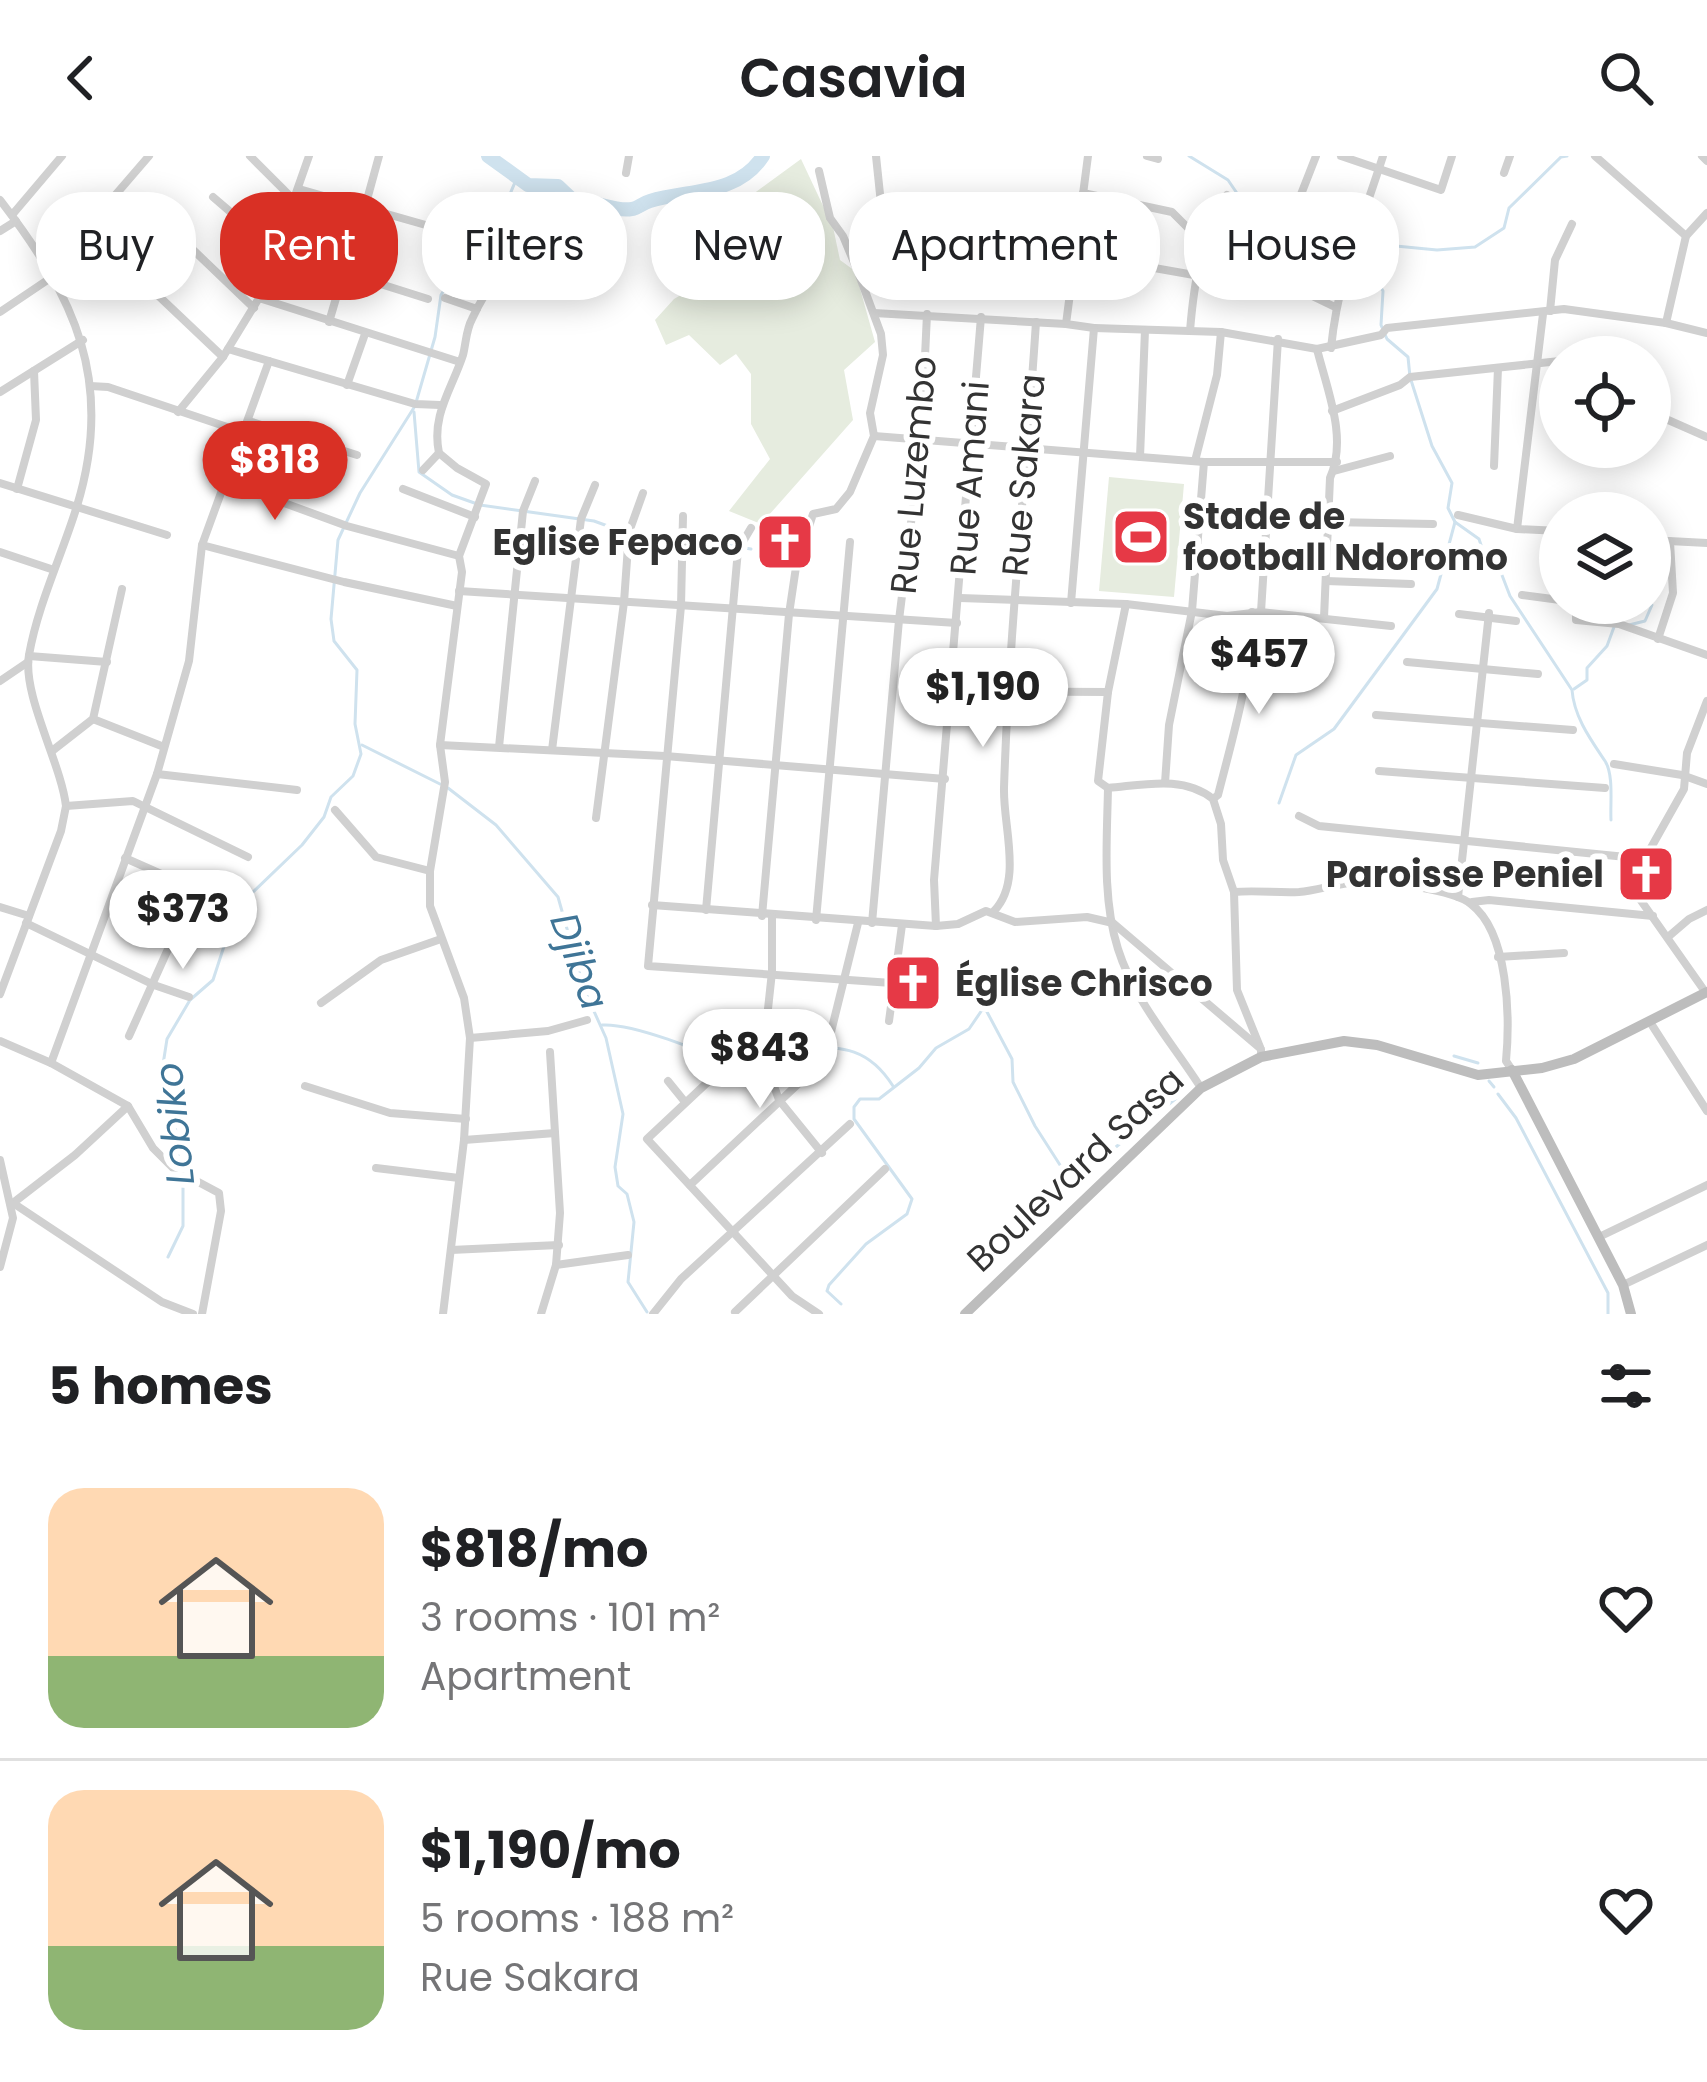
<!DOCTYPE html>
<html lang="en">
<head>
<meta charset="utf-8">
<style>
	body { margin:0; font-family:Poppins,sans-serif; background:#f2f2f2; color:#202124; height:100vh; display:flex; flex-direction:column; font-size:45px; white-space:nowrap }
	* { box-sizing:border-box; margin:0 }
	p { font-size:39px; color:#757577 }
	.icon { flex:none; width:66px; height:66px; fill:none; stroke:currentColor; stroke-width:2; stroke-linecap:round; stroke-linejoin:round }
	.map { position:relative; height:1158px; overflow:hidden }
	.details { display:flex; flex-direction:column; background:#fff; flex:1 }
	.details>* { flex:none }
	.banner { position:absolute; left:36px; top:36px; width:1635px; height:108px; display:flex; gap:24px }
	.controls { position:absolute; left:1539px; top:180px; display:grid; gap:24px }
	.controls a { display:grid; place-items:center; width:132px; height:132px; border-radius:50%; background:#fff; box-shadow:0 6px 30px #0003; font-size:60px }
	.price { position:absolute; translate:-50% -102px; padding:0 27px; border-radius:42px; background:#fff; color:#222; font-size:39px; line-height:78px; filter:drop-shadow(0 3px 6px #0008) }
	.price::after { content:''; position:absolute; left:50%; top:72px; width:36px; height:27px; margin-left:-18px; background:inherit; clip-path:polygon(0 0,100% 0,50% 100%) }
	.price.active { background:#d93025; color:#fff }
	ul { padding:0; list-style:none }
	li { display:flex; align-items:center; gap:36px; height:300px; padding:0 48px }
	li+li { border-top:3px solid #e0e0e0 }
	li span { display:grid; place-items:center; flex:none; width:336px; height:240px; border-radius:36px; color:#555 }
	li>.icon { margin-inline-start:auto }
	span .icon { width:144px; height:144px; fill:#fffc; stroke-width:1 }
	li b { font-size:51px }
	h2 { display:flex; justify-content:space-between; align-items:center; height:144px; padding:0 48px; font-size:51px }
	.pill { padding:0 42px; border-radius:48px; background:#fff; box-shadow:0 6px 30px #0003; font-size:42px; line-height:108px }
	.pill.active { background:#d93025; color:#fff }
	header { display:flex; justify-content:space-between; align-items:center; height:156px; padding:0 48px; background:#fff; font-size:54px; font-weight:600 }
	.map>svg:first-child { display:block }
</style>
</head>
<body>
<header><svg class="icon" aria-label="back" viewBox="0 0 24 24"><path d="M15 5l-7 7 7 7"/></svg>Casavia<svg class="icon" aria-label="search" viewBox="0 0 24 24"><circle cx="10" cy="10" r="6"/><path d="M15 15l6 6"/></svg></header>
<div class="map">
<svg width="1707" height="1158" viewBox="0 0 1707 1158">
	<rect width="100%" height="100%" fill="#fff"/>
	<g fill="#e6ecdf">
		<path d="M 801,3 L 833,71 L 840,104 L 855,115 L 875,186 L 844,214 L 853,264 L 761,368 L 729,355 L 770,303 L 751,268 L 751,218 L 736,198 L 720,209 L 689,179 L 666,189 L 655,164 L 674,143 L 778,82 L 749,41 Z"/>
		<path d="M 1109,321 L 1184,328 L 1174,441 L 1099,435 Z"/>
	</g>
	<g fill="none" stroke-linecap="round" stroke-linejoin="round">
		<g stroke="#cfe2ee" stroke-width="3">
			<path d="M 1189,0 L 1228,24 L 1247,52 L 1350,83"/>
			<path d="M 1362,87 L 1361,99 L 1383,135 L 1381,169 L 1387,183 L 1408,201 L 1410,221 L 1432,290 L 1452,327 L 1448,352 L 1455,366 L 1479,383 L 1487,407 L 1500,414 L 1510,440 L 1572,534 C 1574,561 1591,584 1605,605 C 1614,619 1610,648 1611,664"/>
			<path d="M 1365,87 L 1437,94 L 1475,91 L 1504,72 L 1509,52 L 1561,1 L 1567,0"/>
			<path d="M 414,256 L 419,316 L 452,339 L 480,349 L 594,365 L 624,376"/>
			<path d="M 634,377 L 678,382"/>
			<path d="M 687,383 L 751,393"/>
			<path d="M 1629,469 L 1645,465 L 1652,449"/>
			<path d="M 1574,533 L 1587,524 L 1587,512 L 1607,490 L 1614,471"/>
			<path d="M 362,589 L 440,628"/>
			<path d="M 448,632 L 496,669 L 558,741 L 584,833 L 606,882 L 623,958 L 615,1011 L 618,1030 L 627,1038 L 634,1066 L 628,1126 L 647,1156"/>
			<path d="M 1279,647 L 1296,599 L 1334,573 L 1437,433 L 1455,366"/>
			<path d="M 602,869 C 632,867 704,895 731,910 L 749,889 L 759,888"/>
			<path d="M 769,888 C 819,897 859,876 893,930"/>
			<path d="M 1454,900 L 1478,907"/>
			<path d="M 1489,925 L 1494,931"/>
			<path d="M 1498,938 L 1516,962 L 1608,1137 L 1608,1158"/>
			<path d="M 168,1101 L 183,1070 L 183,1014 L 178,1004 L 178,984 L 162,915 L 167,883 L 190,844 L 213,824 L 227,781 L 243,759 L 251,738 L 302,689 L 324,661 L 331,641 L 353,620 L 361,598 L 355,568 L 357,514 L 334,485 L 331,463 L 338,384 L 360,337 L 415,250 L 435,181 L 441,139 L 465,100 L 485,97 C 498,75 505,47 517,22"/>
			<path d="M 841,1148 L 827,1135 L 829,1129 L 866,1088 L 907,1058 L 912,1043 L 854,963 L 854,951 L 860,943 L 879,943 L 919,912 L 936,892 L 969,873 L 982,854 L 986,854 L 1012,903 L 1013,926 L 1035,970 L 1060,1009 L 1080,1020 L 1179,940"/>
		</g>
		<path stroke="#cfe2ee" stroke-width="14" d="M 488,0 L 528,29 L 558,30 L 575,46 C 594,43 613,56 632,53 C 638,52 643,47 650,45 C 689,33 737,40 763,0"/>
		<g stroke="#d0d0d0" stroke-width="8">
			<path d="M 250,0 L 292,42"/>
			<path d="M 1147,0 L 1158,3"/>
			<path d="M 1341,0 L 1441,34 L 1452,0"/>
			<path d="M 1595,0 L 1686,80"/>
			<path d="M 1702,0 L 1707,5"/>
			<path d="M 626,17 L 629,0"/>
			<path d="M 1504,17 L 1510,0"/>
			<path d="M 299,33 L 482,85"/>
			<path d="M 1083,37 L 1172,56 L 1203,87 L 1335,151"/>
			<path d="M 213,41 L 276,95 L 428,143"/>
			<path d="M 0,44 C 75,141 115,226 77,350 C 62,399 38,448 29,499 C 22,539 61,607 66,650 L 61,675 L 0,838"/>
			<path d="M 1298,46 L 1316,0"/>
			<path d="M 365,51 L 379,0"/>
			<path d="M 12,59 L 62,0"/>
			<path d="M 88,73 L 223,201"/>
			<path d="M 0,75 L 16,65"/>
			<path d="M 188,89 L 254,152"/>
			<path d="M 1075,98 L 1194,119"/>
			<path d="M 49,116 L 149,0"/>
			<path d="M 858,116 L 888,114 L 876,0"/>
			<path d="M 259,142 L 460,206"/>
			<path d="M 445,142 L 477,153"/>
			<path d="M 1550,155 L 1555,104 L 1572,68"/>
			<path d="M 0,156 L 52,121"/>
			<path d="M 874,157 L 1066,168"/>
			<path d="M 329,166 L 344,115"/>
			<path d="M 1666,167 L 1686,80 L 1707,57"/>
			<path d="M 1094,172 L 1221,176 L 1317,193 L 1381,179 L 1387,172 L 1564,153 L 1666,167 L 1707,177"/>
			<path d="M 1190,175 C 1194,125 1201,83 1227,39"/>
			<path d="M 1331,192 C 1338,121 1362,66 1383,0"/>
			<path d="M 228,193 L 415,248 L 440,249"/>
			<path d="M 1317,193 C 1327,234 1348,282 1330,322 L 1324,462"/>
			<path d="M 347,229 L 365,178"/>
			<path d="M 90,230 L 108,231 L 245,277"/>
			<path d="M 0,236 L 83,184"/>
			<path d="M 1332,255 L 1400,229 L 1410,221 L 1560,205"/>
			<path d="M 178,256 L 223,201 L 259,142 L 309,0"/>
			<path d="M 1650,256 L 1707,281"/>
			<path d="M 249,265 L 357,299"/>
			<path d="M 874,280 L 1204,306 L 1337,306"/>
			<path d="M 1140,301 L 1145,174"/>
			<path d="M 1195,305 L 1217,219 L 1221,176"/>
			<path d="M 1494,310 L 1498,212"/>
			<path d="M 423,314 L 439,297"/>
			<path d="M 1334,315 L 1390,300"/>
			<path d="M 227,326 L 347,370 L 459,400"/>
			<path d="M 0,327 L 167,379"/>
			<path d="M 17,333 L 36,264 L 34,215"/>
			<path d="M 403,333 L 475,361"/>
			<path d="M 1458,359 L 1517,373 L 1560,375"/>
			<path d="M 683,360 L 681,450 L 648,810 L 892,827"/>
			<path d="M 1330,366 L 1433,368"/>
			<path d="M 1517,373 L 1543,158"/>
			<path d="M 1650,384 L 1707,387"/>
			<path d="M 202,389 L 344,426 L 457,450"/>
			<path d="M 0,396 L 54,414"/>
			<path d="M 1326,425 L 1411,428"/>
			<path d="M 459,435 L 957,467"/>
			<path d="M 1522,439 L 1560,444"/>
			<path d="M 960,442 L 1126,448 L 1227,460 L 1261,456 L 1391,470"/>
			<path d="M 1071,447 L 1094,172 L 1066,168 L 1088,0"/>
			<path d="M 1576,447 L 1576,464 L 1619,468 L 1707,499"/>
			<path d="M 1126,448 L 1108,536 L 1098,625 L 1108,632 C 1107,684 1102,743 1118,793 C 1134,844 1173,888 1201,932"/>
			<path d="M 1261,456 L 1278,183"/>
			<path d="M 1459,458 L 1516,465"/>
			<path d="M 1658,483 L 1673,437 L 1670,386"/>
			<path d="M 29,500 L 107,506"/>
			<path d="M 1407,506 L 1538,518"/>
			<path d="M 0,525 L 28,506"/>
			<path d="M 952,535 L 1108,536"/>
			<path d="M 1376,559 L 1573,574"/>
			<path d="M 93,563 L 164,591"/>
			<path d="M 440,589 L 665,600 L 945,623"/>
			<path d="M 499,591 L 523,355 L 535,325"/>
			<path d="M 552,594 L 581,363 L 595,329"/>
			<path d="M 52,595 L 93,563 L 122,433"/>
			<path d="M 1614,608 L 1682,619 L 1707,628"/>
			<path d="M 1379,615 L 1605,632"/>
			<path d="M 157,618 L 297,634"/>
			<path d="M 1165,627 L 1169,569 L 1192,455 L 1204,306"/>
			<path d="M 1108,632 C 1144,629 1183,619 1213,643 L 1221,668 L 1223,704 L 1234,736 L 1237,834 L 1260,891"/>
			<path d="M 1213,643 L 1218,639 C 1233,580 1252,518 1252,456"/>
			<path d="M 66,650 L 133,645 L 248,701"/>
			<path d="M 335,654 L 376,701 L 430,715"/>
			<path d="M 1299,660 L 1319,670 L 1646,703"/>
			<path d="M 596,662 L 624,446 L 629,376 L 643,337"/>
			<path d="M 125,702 L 195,733 L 129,880"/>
			<path d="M 1234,736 C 1256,734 1277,737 1299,736 C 1320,734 1341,726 1363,726 C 1388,726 1452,733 1471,748 C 1509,777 1510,862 1506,905 L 1512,914"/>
			<path d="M 1458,741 L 1489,457"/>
			<path d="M 1472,746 L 1489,744 L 1653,760"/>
			<path d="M 652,749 L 936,770 L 958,768 L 986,755 L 1015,766 L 1087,761 L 1113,767 L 1261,893 L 1261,901"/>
			<path d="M 0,751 L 29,760"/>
			<path d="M 706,754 L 738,394 L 751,372"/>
			<path d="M 994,755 C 1023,725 1003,671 1004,632 C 1009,476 1026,321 1036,166"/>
			<path d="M 762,760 L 789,458 L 796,411 L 813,358 L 836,353 L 850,336 L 874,280 L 870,257 L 883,199 L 881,178 L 858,116 L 843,80 L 830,62 L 819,15"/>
			<path d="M 772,761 L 772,816 L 763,899 L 779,944 L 822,997"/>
			<path d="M 816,764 L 850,386"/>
			<path d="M 26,767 L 154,829 L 189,841"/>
			<path d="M 872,767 L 899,464 L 921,286 L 927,158"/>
			<path d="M 936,770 L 934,724 L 981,161"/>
			<path d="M 1668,781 L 1689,763 L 1707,754"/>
			<path d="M 1498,801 L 1564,797"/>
			<path d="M 1706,837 L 1630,729 L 1684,633 L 1687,597 L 1707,545"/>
			<path d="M 321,847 L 381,804 L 441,783"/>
			<path d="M 889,865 L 902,769"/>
			<path d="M 1650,866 L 1707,955"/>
			<path d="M 470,882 L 548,875 L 587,864"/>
			<path d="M 829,884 L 858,767"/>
			<path d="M 0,885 L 51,907 L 128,950 L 153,992 L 174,1013 L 219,1037 L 221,1055 L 202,1158"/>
			<path d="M 51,907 L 157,618 L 189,505 L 202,389 L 269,205"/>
			<path d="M 711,923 L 647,983 L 792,1140 L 819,1158"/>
			<path d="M 668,925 L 685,946"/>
			<path d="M 305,930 L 390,957 L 466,963"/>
			<path d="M 128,950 L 75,999 L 13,1047 L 162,1146 L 193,1158"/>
			<path d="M 464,984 L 555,977"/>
			<path d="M 0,1004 L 13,1062 L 0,1111"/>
			<path d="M 376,1012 L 459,1022"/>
			<path d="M 690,1029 L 828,900"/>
			<path d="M 1599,1081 L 1707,1029"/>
			<path d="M 451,1094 L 559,1089"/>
			<path d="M 556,1109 L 628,1099"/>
			<path d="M 1623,1129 L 1707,1089"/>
			<path d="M 735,1156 L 885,1013"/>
			<path d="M 443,1158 L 464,984 L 470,882 L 464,842 L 430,750 L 430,715 L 445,626 L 440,589 L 462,416 L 459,400 L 486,328 L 457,312 L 439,297 C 431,259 452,233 463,199 C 466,187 466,174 472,163 C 487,130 512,98 541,76"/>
			<path d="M 541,1158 L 556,1109 L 560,1057 L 550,896"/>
			<path d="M 653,1158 L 681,1123 L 850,968"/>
		</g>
		<g stroke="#bdbdbd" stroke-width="10">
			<path d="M 1512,914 L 1623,1129 L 1631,1158"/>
			<path d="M 965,1158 L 1201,932 L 1261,901 L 1344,885 L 1377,889 L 1478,919 L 1542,912 L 1574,903 L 1707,836"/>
		</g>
	</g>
	<defs>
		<symbol id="stadium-square" viewBox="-11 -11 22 22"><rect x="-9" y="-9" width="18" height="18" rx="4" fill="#e63946" stroke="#fff"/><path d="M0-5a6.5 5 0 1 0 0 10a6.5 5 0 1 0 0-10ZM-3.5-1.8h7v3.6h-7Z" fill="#fff"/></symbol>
		<symbol id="church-square" viewBox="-11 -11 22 22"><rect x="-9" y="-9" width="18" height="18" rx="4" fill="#e63946" stroke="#fff"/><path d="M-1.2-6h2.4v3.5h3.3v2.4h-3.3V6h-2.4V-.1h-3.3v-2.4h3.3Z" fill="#fff"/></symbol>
	</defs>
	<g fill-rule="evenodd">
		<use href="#stadium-square" x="1108" y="348" width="66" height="66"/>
		<use href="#church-square" x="752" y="353" width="66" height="66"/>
		<use href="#church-square" x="1613" y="685" width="66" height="66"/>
		<use href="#church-square" x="880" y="794" width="66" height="66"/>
	</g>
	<g text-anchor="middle" stroke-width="12" stroke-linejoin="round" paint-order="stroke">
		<g font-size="36" fill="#333" stroke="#fff">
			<text transform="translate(913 319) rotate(-85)" y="13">Rue Luzembo</text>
			<text transform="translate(1023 319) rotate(-85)" y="13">Rue Sakara</text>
			<text transform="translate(969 322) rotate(-86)" y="13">Rue Amani</text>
			<text transform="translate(1075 1013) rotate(-43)" y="13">Boulevard Sasa</text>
		</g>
		<g font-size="36" font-weight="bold" fill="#333" stroke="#fff" text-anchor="start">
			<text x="1183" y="373">Stade de<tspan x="1183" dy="41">football Ndoromo</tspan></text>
			<text x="743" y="399" text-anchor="end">Eglise Fepaco</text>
			<text x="1604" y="731" text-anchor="end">Paroisse Peniel</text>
			<text x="955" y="840">Église Chrisco</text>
		</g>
		<g font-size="39" font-style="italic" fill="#3f7597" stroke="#fff">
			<text transform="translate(580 805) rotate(70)" y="14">Djiba</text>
			<text transform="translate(174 968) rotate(-96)" y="14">Lobiko</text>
		</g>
	</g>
</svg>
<div class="controls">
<a><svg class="icon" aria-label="locate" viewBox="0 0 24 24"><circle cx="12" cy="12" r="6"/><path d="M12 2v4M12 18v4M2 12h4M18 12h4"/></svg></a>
<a><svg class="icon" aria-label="layers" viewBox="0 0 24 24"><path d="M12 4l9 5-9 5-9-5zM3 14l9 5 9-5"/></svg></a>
</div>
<b class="price active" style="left:275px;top:367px">$818</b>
<b class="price" style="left:1259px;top:561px">$457</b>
<b class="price" style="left:983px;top:594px">$1,190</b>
<b class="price" style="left:183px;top:816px">$373</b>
<b class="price" style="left:760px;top:955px">$843</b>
<div class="banner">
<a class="pill">Buy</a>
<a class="pill active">Rent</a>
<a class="pill">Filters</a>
<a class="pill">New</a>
<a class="pill">Apartment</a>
<a class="pill">House</a>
</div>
</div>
<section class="details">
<h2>5 homes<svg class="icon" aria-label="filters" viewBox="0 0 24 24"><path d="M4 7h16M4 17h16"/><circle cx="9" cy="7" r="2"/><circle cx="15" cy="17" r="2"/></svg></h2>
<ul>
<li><span style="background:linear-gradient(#ffd9b3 70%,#8fb573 0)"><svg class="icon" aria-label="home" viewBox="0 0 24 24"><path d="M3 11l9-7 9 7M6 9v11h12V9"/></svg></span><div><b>$818/mo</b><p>3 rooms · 101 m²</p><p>Apartment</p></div><svg class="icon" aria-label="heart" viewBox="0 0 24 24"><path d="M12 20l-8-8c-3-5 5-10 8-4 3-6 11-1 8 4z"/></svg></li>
<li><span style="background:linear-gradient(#ffd9b3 65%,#8fb573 0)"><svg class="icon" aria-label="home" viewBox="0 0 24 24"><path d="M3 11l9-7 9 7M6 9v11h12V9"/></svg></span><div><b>$1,190/mo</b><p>5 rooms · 188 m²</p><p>Rue Sakara</p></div><svg class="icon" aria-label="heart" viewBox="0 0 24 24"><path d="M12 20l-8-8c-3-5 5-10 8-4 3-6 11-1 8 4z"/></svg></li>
</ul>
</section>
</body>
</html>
